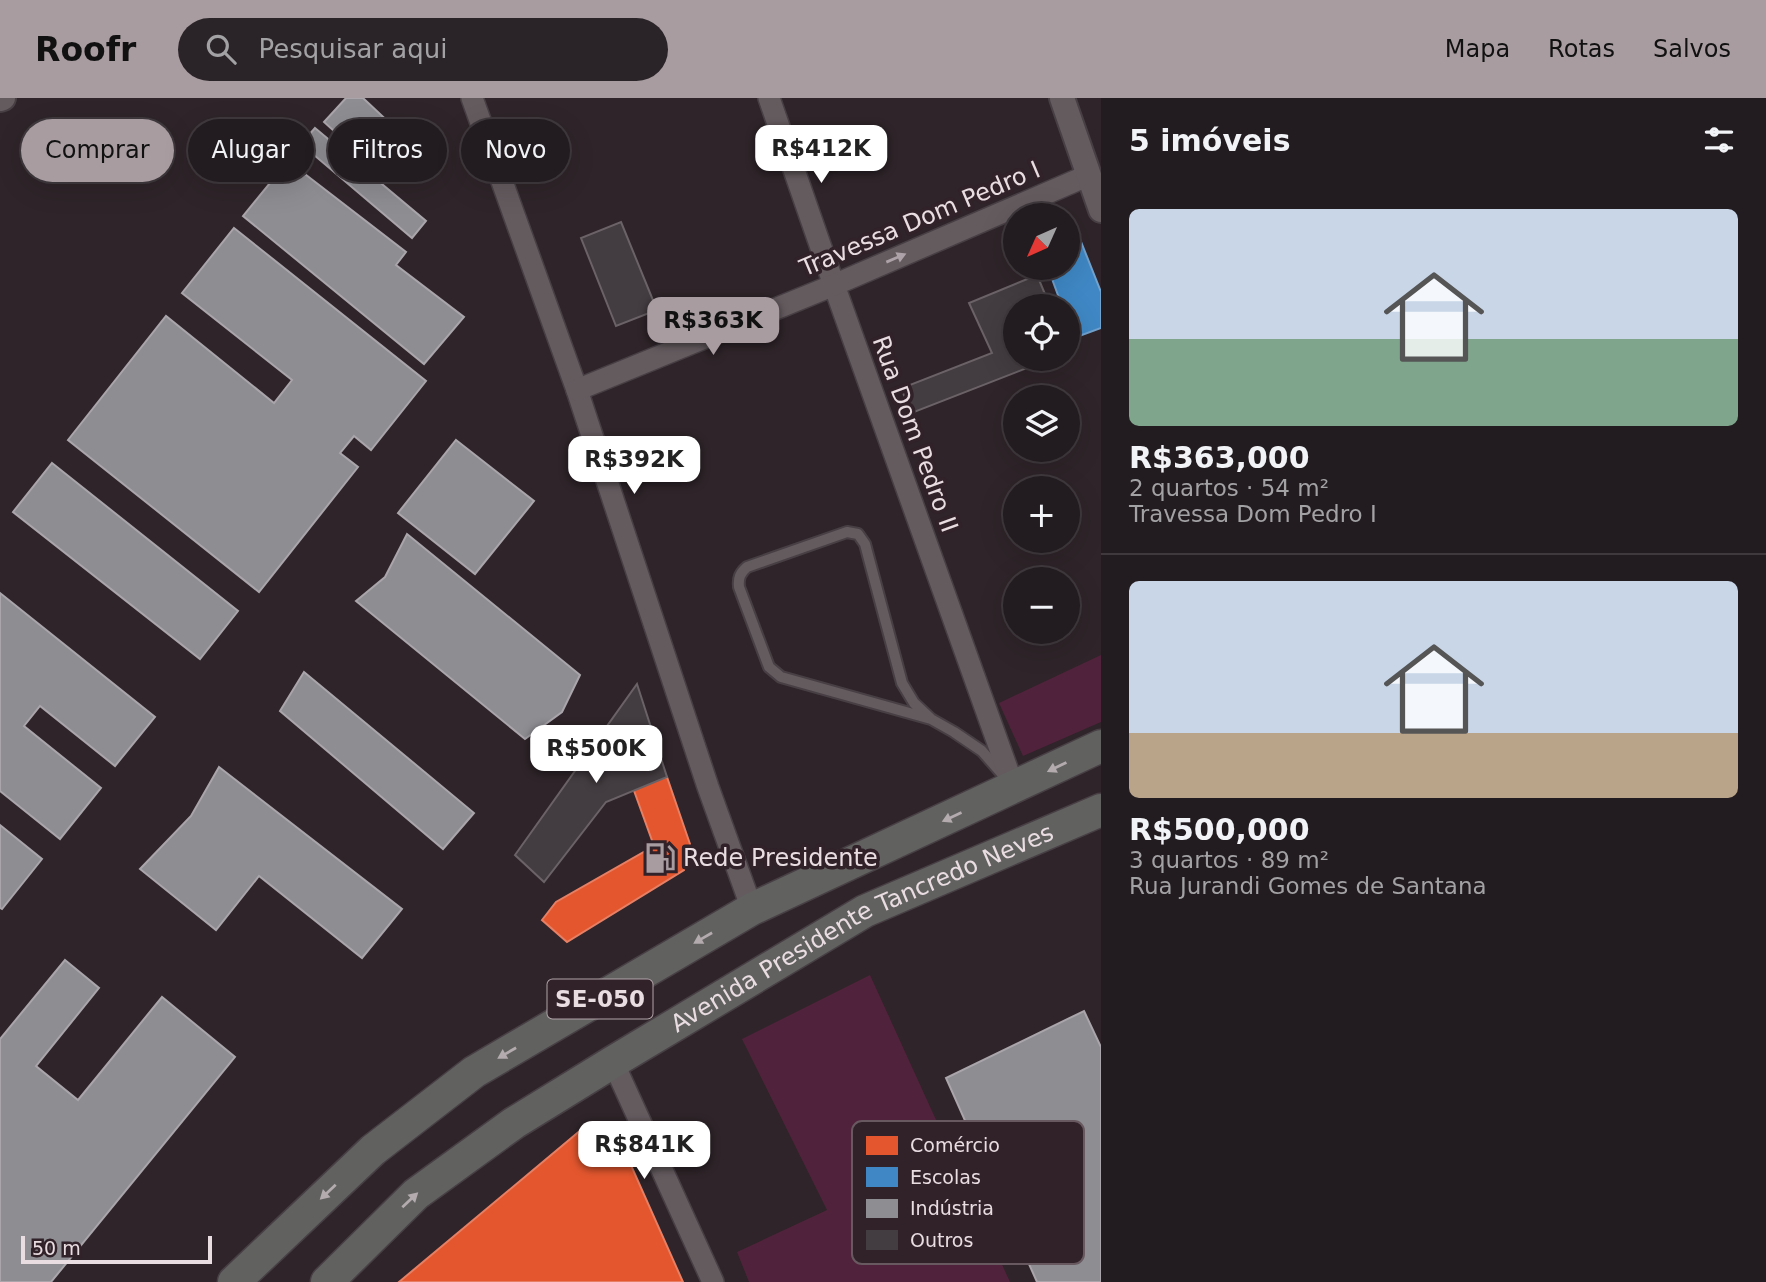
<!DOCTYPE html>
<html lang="pt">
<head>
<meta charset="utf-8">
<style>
	body { margin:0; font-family:"DejaVu Sans",sans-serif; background:#2a2428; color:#f1f3f6; height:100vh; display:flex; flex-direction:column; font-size:26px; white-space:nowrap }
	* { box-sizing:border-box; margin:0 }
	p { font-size:23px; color:#a2a1a4 }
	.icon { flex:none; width:38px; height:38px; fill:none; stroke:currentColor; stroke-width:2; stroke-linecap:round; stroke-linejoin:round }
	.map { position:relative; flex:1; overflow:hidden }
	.side { display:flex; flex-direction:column; background:#221b1f; width:665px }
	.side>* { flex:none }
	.hud { position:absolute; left:21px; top:21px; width:665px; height:63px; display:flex; gap:14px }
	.needle { width:46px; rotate:225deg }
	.fabs { position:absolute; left:1003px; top:105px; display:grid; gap:14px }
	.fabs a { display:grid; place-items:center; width:77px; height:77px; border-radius:50%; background:#221b1f; box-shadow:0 7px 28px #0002,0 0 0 2px #3f393d; font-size:35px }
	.scale { position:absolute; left:21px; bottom:18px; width:191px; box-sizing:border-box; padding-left:7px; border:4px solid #e9dde2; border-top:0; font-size:19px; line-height:24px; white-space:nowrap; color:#e9dde2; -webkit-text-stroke:5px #312128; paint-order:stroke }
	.price { position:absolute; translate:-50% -60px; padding:0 16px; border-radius:14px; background:#fff; color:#222; font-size:23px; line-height:46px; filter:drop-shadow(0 2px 4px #0008) }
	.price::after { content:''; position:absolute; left:50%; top:42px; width:21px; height:16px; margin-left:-10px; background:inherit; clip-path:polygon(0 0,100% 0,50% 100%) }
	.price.current { background:#a89ca1; color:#111 }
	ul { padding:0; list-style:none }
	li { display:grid; align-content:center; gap:14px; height:371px; padding:0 28px }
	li+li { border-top:2px solid #3f393d }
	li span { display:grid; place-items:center; height:217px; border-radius:10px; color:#555 }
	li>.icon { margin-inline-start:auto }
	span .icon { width:126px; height:126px; fill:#fffc; stroke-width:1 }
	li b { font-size:30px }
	h2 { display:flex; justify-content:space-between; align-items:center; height:84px; padding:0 28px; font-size:30px }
	.chip { padding:0 24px; border-radius:32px; background:#221b1f; box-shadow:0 7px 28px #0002,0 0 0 2px #3f393d; font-size:24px; line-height:63px }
	.chip.current { background:#a89ca1; color:#111 }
	header { display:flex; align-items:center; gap:42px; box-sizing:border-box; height:98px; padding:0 35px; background:#a89ca1; color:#111 }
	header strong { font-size:33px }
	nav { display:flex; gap:38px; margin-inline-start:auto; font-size:24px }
	.search { width:490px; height:63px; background:#2a2428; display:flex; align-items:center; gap:18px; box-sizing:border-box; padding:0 24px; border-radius:38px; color:#a2a1a4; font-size:26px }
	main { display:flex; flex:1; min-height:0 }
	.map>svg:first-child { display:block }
</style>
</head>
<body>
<header>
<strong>Roofr</strong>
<div class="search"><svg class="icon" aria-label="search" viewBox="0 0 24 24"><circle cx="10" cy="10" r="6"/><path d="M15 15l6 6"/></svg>Pesquisar aqui</div>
<nav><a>Mapa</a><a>Rotas</a><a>Salvos</a></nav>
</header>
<main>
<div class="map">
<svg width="1101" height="1184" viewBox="0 0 1101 1184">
	<rect width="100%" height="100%" fill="#2e2429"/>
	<g fill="#51223b">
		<path d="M 1101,557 L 1101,624 L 1023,658 L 999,605 Z"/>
		<path d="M 870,877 L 1010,1184 L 749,1184 L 737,1154 L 827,1112 L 742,941 Z"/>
	</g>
	<g fill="#e4572e" stroke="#e67f64" stroke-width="2">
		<path d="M 667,679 L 690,746 L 684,772 L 567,844 L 542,822 L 556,804 L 654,748 L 633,690 Z"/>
		<path d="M 587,1027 L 618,1038 L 683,1184 L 399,1184 Z"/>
	</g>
	<path fill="#3f88c5" stroke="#72a2ce" stroke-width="2" d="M 1072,121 L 1101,194 L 1101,230 L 1074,240 L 1068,222 L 1068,208 L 1062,208 L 1048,170 L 1068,170 L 1068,122 Z"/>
	<g fill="#8d8d92" stroke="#a9a5aa" stroke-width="2">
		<path d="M 346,0 L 363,0 L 395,30 L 366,62 L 324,24 Z"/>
		<path d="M 315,30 L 426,123 L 412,140 L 301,46 Z"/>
		<path d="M 288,63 L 406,154 L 396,167 L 464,219 L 424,266 L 243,118 Z"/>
		<path d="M 234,130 L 426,283 L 371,352 L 354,338 L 340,355 L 358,369 L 259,494 L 68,342 L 166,218 L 274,305 L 292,282 L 182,195 Z"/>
		<path d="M 456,342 L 534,403 L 475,476 L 398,415 Z"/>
		<path d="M 52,365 L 238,513 L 200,561 L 13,414 Z"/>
		<path d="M 407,436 L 580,577 L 562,614 L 525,641 L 356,503 L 385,479 Z"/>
		<path d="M 0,495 L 155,619 L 115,668 L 40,608 L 24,628 L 101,690 L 60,741 L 0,693 Z"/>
		<path d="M 304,574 L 474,715 L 443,751 L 280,613 Z"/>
		<path d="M 219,669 L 402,811 L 362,860 L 259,778 L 216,832 L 140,771 L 191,718 Z"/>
		<path d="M 0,727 L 42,761 L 2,811 L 0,810 Z"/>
		<path d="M 65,862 L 99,890 L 36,968 L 78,1002 L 162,899 L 235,959 L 51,1184 L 0,1184 L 0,941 Z"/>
		<path d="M 1084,913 L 1101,949 L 1101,1184 L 1037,1184 L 946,980 Z"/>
	</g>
	<g fill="#433c40" stroke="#6a6266" stroke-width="2">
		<path d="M 621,124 L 657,212 L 616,228 L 581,140 Z"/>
		<path d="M 1037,177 L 1050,208 L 1015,208 L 1015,261 L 1050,261 L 909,316 L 902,290 L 992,255 L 969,205 Z"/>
		<path d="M 637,586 L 667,679 L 606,704 L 544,784 L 515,757 Z"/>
	</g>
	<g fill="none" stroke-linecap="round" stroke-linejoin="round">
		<defs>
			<path id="service" d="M 931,621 L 781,579 L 769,569 L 739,489 C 738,480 740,475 747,469 L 847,434 L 858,436 L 865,446 L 902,585 L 914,605 L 931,621 L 954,634 L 982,653 L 1003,677"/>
			<g id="minor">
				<path d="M 472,0 L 577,292 L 708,689 L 752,811"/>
				<path d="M 769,0 L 834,187 L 1014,690"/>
				<path d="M 577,292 L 834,187 L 1089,77"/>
				<path d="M 613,964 L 713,1184"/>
			</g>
			<g id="tertiary">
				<path d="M 1062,0 L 1101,112"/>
				<path d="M 0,1 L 3,0"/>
			</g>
			<g id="primary">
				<path d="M 234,1184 L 373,1052 L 474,974 L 752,811 L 1101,648"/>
				<path id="s1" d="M 327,1184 L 416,1096 L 514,1025 L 613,964 L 865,813 L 1101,712"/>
			</g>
		</defs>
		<use href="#service" stroke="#473f44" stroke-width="14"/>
		<use href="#minor" stroke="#473f44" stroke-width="24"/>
		<use href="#tertiary" stroke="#473f44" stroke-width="28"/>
		<use href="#primary" stroke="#473f44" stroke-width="35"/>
		<use href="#service" stroke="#645b5f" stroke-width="10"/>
		<use href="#minor" stroke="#645b5f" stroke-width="21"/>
		<use href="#tertiary" stroke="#645b5f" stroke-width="24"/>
		<use href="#primary" stroke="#616160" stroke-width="32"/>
	</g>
	<defs><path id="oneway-solid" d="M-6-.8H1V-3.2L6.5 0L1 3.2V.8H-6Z" transform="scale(1.75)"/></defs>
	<use fill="#ada2a7" href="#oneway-solid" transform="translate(896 160) rotate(-23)"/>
	<g fill="#b3abae">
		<use href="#oneway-solid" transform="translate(1057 669) rotate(154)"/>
		<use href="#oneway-solid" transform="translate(952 719) rotate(155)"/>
		<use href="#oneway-solid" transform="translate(703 840) rotate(150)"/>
		<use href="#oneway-solid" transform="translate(507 955) rotate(150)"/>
		<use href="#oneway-solid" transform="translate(328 1094) rotate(137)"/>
		<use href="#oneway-solid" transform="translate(410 1102) rotate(-43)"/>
	</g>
	<defs>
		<symbol id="fuel-bare" viewBox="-9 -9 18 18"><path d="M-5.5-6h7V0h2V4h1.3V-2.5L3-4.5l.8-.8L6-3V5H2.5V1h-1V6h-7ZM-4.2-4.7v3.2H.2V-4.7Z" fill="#a89ca1" stroke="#312128" stroke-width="2.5" paint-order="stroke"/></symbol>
	</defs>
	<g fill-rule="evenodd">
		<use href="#fuel-bare" x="638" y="738" width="44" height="44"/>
	</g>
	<g text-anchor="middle" stroke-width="7" stroke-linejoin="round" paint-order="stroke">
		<rect fill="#312128" stroke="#b2a5aa" stroke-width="2" x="547.5" y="881.5" width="105" height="39" rx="5"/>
		<g font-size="23" font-weight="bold" fill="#e9dde2">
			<text x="600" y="909">SE-050</text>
		</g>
		<g font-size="24" fill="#e9dde2" stroke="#312128">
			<text transform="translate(920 121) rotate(-23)" y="8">Travessa Dom Pedro I</text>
			<text transform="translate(915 336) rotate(70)" y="8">Rua Dom Pedro II</text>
			<text dy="8" stroke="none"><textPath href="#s1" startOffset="646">Avenida Presidente Tancredo Neves</textPath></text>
		</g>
		<g font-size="24" fill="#e9dde2" stroke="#312128" text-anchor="start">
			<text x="683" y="768">Rede Presidente</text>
		</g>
	</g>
	<rect x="852" y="1023" width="232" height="143" rx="10" fill="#312128" stroke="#685960" stroke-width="2"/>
	<rect x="866" y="1038" width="32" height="19" fill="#e4572e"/>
	<rect x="866" y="1069" width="32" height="20" fill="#3f88c5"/>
	<rect x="866" y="1101" width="32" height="19" fill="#8d8d92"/>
	<rect x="866" y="1132" width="32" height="20" fill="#433c40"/>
	<g font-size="19" fill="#e9dde2">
		<text x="910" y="1054">Comércio</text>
		<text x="910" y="1086">Escolas</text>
		<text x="910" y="1117">Indústria</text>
		<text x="910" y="1149">Outros</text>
	</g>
</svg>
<div class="fabs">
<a><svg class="needle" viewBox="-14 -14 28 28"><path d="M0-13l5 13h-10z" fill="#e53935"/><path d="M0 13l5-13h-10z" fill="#a2a1a4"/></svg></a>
<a><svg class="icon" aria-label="locate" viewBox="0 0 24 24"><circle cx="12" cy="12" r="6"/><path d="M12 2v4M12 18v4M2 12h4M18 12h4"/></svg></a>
<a><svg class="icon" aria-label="layers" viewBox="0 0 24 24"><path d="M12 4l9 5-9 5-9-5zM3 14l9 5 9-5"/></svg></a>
<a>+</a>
<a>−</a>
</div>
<div class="scale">50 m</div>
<b class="price" style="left:821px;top:87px">R$412K</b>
<b class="price current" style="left:713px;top:259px">R$363K</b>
<b class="price" style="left:634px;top:398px">R$392K</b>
<b class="price" style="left:596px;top:687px">R$500K</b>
<b class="price" style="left:644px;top:1083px">R$841K</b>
<div class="hud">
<a class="chip current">Comprar</a>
<a class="chip">Alugar</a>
<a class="chip">Filtros</a>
<a class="chip">Novo</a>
</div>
</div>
<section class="side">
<h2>5 imóveis<svg class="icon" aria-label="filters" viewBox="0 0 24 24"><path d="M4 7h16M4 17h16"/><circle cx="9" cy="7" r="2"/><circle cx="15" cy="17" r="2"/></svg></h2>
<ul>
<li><span style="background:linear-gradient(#c9d6e8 60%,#7fa58c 0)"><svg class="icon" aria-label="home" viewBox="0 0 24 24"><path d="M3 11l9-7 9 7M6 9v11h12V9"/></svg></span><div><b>R$363,000</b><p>2 quartos · 54 m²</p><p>Travessa Dom Pedro I</p></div></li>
<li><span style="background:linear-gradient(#c9d6e8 70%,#b9a48a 0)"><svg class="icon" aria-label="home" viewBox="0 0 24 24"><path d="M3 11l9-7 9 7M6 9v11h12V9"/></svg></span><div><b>R$500,000</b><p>3 quartos · 89 m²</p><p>Rua Jurandi Gomes de Santana</p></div></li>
</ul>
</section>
</main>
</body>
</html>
